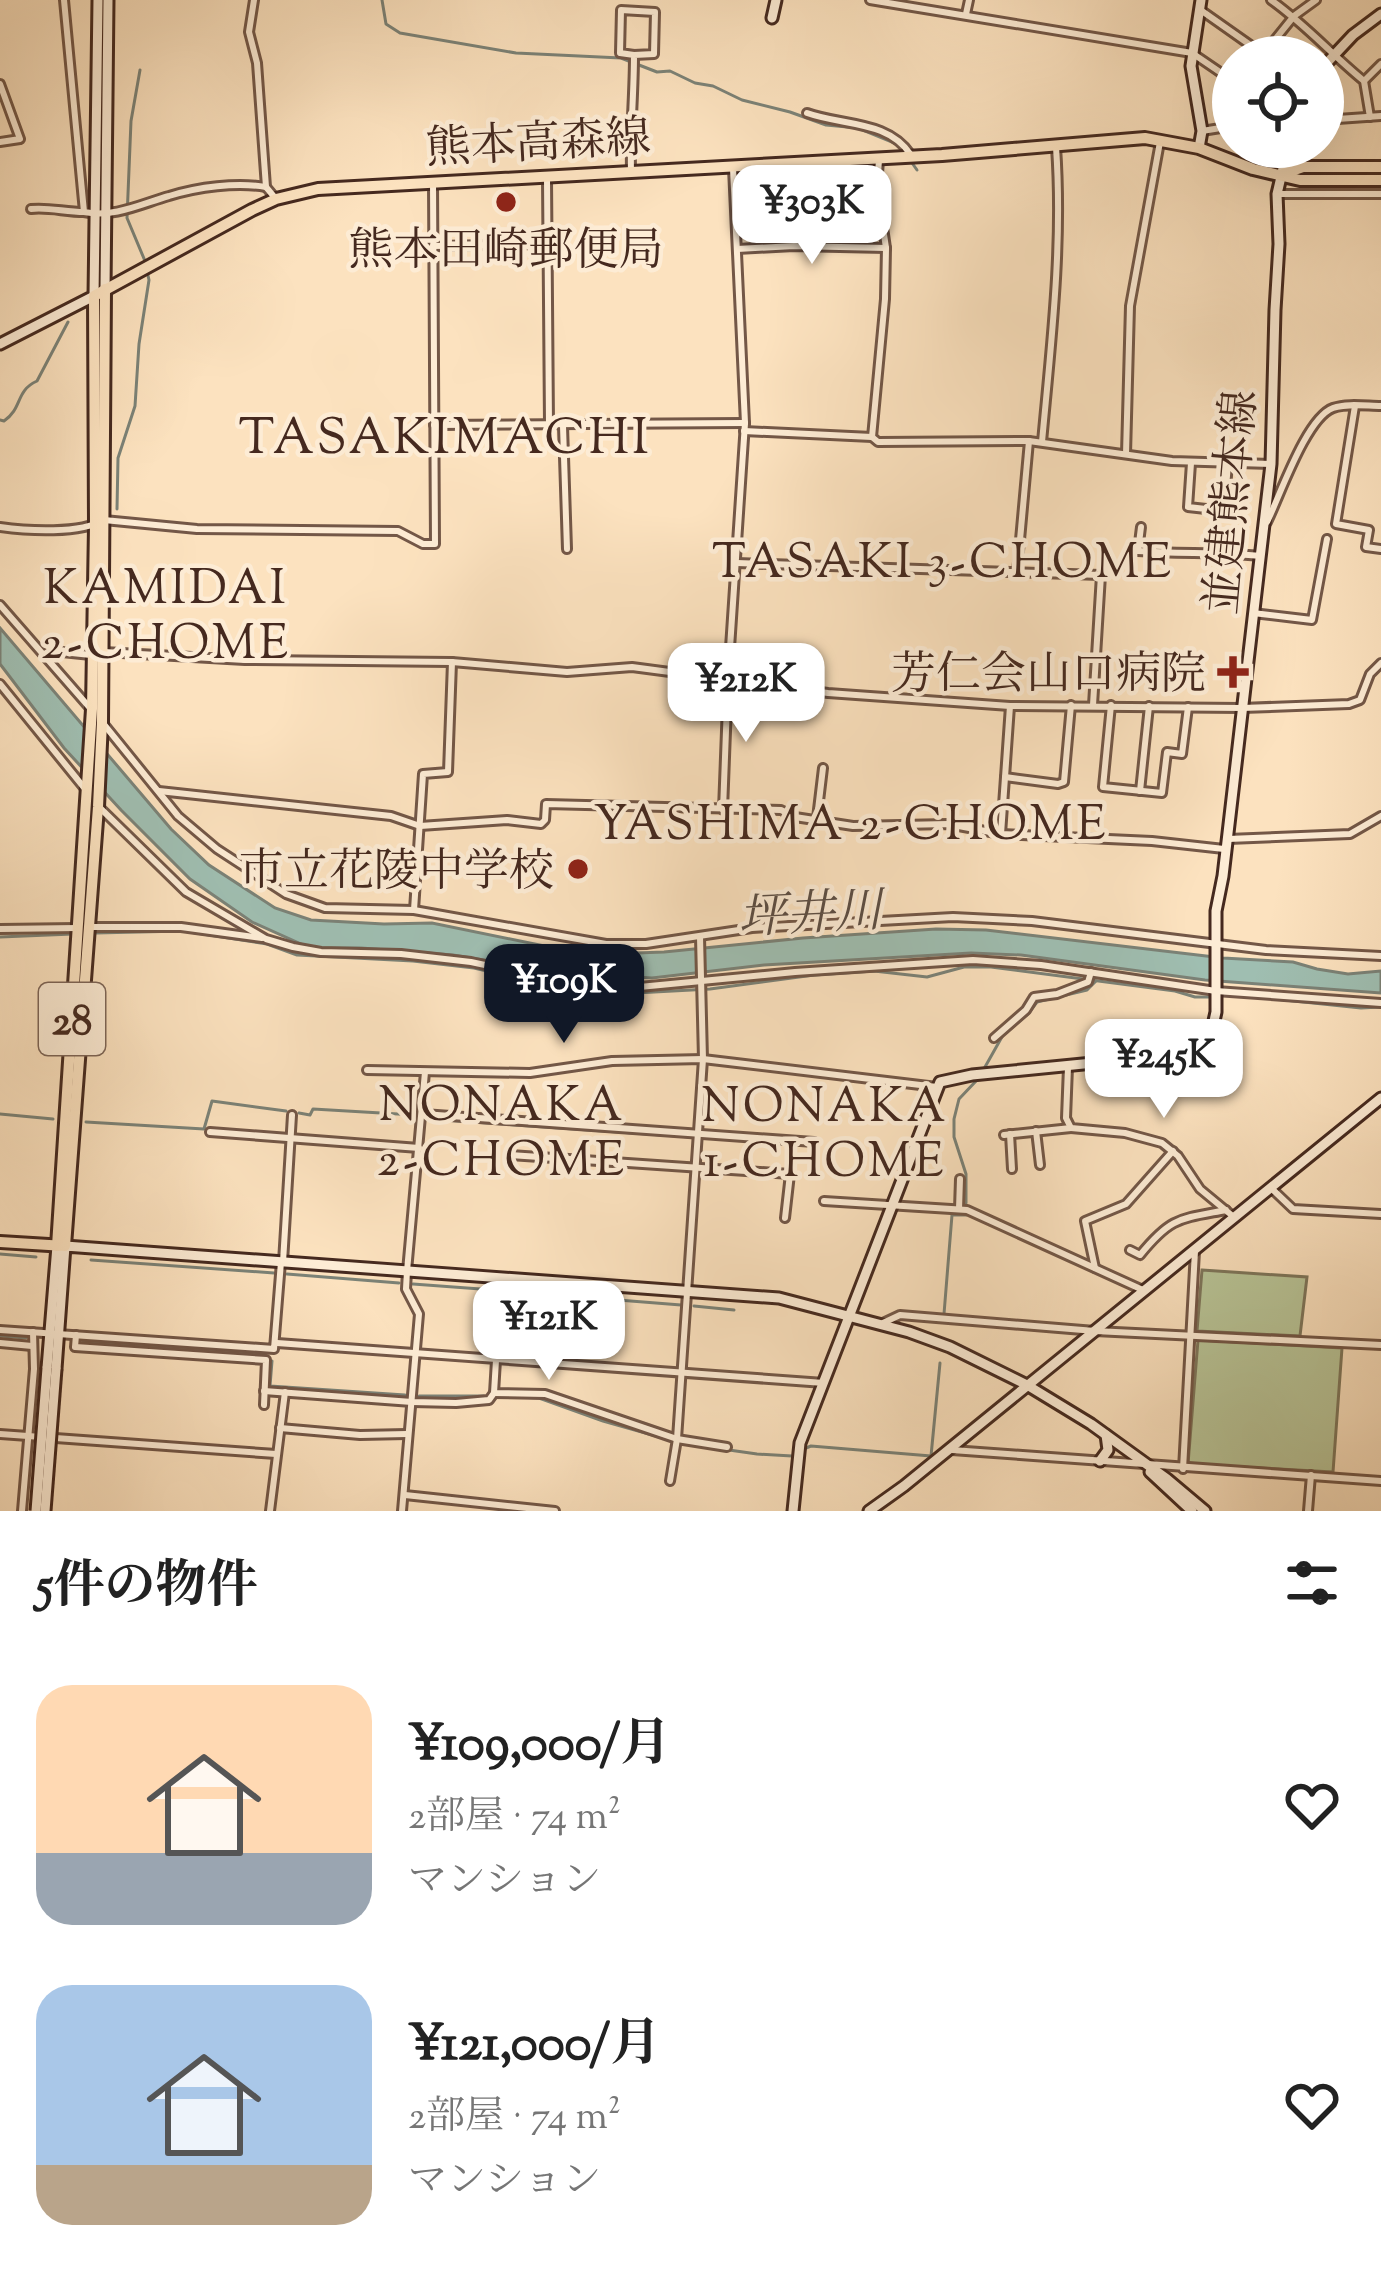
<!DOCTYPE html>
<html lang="ja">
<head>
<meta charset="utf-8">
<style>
	body { margin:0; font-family:"Sorts Mill Goudy","Noto Serif JP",serif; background:#f6f6f6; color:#222; height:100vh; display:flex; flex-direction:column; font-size:45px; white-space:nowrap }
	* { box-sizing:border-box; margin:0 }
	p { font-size:39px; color:#767676 }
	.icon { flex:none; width:66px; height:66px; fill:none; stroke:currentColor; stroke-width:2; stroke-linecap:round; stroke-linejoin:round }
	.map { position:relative; height:1511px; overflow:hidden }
	.details { display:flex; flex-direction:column; background:#fff; flex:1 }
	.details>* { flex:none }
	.fabs { position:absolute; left:1212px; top:36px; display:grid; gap:24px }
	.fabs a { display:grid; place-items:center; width:132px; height:132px; border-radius:50%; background:#fff; box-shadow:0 12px 48px #0002; font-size:60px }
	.price { position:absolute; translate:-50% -102px; padding:0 27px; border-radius:24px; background:#fff; color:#222; font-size:39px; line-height:78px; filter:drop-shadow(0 3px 6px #0008) }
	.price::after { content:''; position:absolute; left:50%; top:72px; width:36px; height:27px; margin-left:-18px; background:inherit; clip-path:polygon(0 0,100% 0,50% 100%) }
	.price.selected { background:#111827; color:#fff }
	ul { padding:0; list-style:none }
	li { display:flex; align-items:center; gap:36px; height:300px; padding:0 36px }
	li span { display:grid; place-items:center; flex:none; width:336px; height:240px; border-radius:36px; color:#555 }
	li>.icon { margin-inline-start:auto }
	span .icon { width:144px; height:144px; fill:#fffc; stroke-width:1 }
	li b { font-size:51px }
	h2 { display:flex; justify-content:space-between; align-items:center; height:144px; padding:0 36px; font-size:51px }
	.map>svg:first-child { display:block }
</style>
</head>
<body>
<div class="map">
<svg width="1381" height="1511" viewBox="0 0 1381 1511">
	<rect width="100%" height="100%" fill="#fce2bf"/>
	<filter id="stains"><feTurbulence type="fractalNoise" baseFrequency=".00167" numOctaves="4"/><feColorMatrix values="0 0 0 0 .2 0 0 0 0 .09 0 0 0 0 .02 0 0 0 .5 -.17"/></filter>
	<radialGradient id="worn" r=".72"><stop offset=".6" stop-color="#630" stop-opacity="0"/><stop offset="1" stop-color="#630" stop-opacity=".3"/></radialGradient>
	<g fill="#b8c497" stroke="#7e765b" stroke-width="3">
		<path d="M 1202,1270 L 1307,1277 L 1300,1336 L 1197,1331 Z"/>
		<path d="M 1198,1340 L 1342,1348 L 1333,1472 L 1188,1464 Z"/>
	</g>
	<path fill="#9fbeb1" stroke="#7b8277" stroke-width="3" d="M 0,628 L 171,829 L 209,865 L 275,908 L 311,920 L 384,924 L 432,923 L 564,950 L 609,954 L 664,952 L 803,938 L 936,929 L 986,930 L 1223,958 L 1293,962 L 1317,969 L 1348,974 L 1381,971 L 1381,993 L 1205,980 L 1021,955 L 971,953 L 764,965 L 652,978 L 564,973 L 453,955 L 361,948 L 310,948 L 252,922 L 190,879 L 121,810 L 64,748 L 0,664 Z"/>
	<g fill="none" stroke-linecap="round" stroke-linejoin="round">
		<g stroke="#7b8277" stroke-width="3">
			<path d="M 382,0 L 386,24 L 400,33 L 516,53 L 621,58 L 657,72 L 670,71 L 695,83 L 713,86 L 742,100 L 790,112 L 826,125 L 858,128 L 897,144"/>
			<path d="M 140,70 L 131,121 L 127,218 L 145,261"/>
			<path d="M 910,160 L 917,170"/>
			<path d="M 0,420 L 4,421 C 23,408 15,391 37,381 L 68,322"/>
			<path d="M 117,509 L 118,458 L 135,406 L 139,344 L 149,280 L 147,271"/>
			<path d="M 95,933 L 183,931 L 267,944 L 297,955 L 413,961 L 474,968 L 525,980 L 580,996 L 710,989 L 814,975 L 874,971 L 927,977 L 964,967 L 991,967 L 1175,991 L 1195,997 L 1212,997"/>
			<path d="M 0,937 L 73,934"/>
			<path d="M 1245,996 L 1361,1008 L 1381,1007"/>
			<path d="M 985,1067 L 1003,1035 L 1028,1014 L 1037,1002 L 1087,990 L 1096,981"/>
			<path d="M 299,1113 L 310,1115 L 313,1109 L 415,1115"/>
			<path d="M 0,1114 L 53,1119"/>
			<path d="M 428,1119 L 691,1137"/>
			<path d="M 86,1122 L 204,1129 L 212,1101 L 286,1111"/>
			<path d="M 966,1203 L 966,1174 L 954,1137 L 954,1119 L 959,1099 L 977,1080"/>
			<path d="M 0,1254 L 36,1257"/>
			<path d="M 91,1260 L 274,1273"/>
			<path d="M 287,1274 L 399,1283"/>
			<path d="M 413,1284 L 494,1290"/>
			<path d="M 506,1291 L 681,1305"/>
			<path d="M 694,1306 L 734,1310"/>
			<path d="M 944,1314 L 952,1215 L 966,1215"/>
			<path d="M 0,1336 L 26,1338"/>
			<path d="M 83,1341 L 266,1353"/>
			<path d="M 272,1361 L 270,1386 L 405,1395"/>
			<path d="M 419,1396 L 484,1396"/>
			<path d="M 499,1396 L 539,1398 L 603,1421 L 670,1440"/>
			<path d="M 687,1444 L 757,1454 L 792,1456"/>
			<path d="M 806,1448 L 811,1446 L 931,1456 L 940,1363"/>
		</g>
		<defs>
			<g id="street">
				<path d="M 64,0 L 84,212 C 114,218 141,204 169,196 C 198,187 236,182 266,187"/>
				<path d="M 254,0 L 249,32 L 257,63 L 266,187 L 276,199"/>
				<path d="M 870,0 L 1192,53 L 1233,81"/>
				<path d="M 1271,0 C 1305,24 1332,55 1364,81 L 1370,117"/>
				<path d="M 1202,11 L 1263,54"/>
				<path d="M 966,14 L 969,0"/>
				<path d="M 1261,57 L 1294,16 L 1316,0"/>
				<path d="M 1364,81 L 1381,64"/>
				<path d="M 0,84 L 20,139 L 0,142"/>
				<path d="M 807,113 C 843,126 888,120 911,155"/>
				<path d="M 1323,120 L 1381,116"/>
				<path d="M 1202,131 L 1233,126"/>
				<path d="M 631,172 C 630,132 634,95 634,55 L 620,53 L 621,10 L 655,12 L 654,54 L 634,55"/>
				<path d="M 547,179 L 549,424"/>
				<path d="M 1277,194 L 1381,194"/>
				<path d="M 31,209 C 49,207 65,212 84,212"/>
				<path d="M 433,246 L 547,244"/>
				<path d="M 737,249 L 794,246 L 886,248"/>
				<path d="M 1355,406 L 1336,524 L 1369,530 L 1366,547 L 1381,549"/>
				<path d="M 434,425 L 745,423"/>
				<path d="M 563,426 L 567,549"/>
				<path d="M 744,431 L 872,437 L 878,442 L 1029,441 L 1172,461 L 1271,464"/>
				<path d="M 872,437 L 885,299 L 886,248 L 877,187 L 879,160"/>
				<path d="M 1042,442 C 1051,344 1063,246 1056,147"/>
				<path d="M 1126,454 L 1130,306 L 1160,142"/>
				<path d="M 1191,463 L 1188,507 L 1224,511 L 1228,464"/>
				<path d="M 1267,522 C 1280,496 1306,418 1333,408 C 1347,403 1367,406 1381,406"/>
				<path d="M 0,527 C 28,531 80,534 104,520 L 197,529 L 398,531 L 423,544 L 435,544 L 433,182"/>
				<path d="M 1141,527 L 1138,551 C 1179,554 1220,552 1261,556"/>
				<path d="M 737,563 L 1101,575 L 1093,705"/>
				<path d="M 1017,573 L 1029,441"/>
				<path d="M 0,605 L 90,708"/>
				<path d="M 1253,613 L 1312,620 L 1327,539"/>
				<path d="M 62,652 L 91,655"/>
				<path d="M 104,652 L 245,660 L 452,662 L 567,672 L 632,667 L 828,693 L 1010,706 L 1242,708 L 1349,704 L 1360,700 L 1370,674 L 1381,663"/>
				<path d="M 0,684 L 86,790"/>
				<path d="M 1111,705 L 1103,787 L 1162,793 L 1167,752 L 1182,754 L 1188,707"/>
				<path d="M 102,722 L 178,816 L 217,849 L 286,894 L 325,908 L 414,910 L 606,944 L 646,944 L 752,928 L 953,917 L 1032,921 L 1266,950 L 1381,956"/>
				<path d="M 1005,777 L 1058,784 L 1064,782 L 1071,705"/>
				<path d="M 159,791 L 391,816 L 420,826 L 507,820 L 541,824 L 545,820 L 546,804 L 781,810 L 795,817 L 853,826 L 948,824 L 1001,834 L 1152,841 L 1224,849"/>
				<path d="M 1140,791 L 1149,706"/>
				<path d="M 97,805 L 186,892 L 266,939 L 293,947 L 321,952 L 401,954 L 471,962 L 582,986 L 629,988 L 795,972 L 973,960 L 1041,965 L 1216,991 L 1381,1003"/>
				<path d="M 723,810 L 728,678 L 745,423 L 733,168"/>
				<path d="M 817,818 L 823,768"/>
				<path d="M 1001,834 L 1010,706"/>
				<path d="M 1228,839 L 1350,834 L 1381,816"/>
				<path d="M 414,910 L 423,774 L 448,772 L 452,662"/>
				<path d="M 90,927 L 181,927 L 262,938"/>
				<path d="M 0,929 L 77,928"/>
				<path d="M 994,1038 L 1026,1010 L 1034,997 L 1057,994 L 1088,982 L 1091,972"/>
				<path d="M 1068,1067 L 1066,1118 L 1071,1128 L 1125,1133 L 1162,1143 L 1178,1156 L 1200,1189 L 1235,1218"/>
				<path d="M 367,1070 L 530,1073 L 612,1061 L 703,1059 L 937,1087"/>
				<path d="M 423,1114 L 814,1142"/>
				<path d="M 1036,1131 L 1040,1165"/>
				<path d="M 210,1132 L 419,1148"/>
				<path d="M 1010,1134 L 1012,1169"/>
				<path d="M 1004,1135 L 1071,1128"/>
				<path d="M 510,1155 L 790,1174 L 785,1218"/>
				<path d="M 1270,1187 L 1293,1209 L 1381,1214"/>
				<path d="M 824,1201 L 967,1210 L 1145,1291"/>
				<path d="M 959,1209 L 960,1179"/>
				<path d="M 1130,1250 L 1140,1255 C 1171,1217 1179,1219 1226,1210"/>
				<path d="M 283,1262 L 292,1115"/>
				<path d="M 1095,1268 L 1085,1221 L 1126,1204 L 1173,1151"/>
				<path d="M 501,1278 L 494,1393 L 545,1394 L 677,1439 L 727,1447"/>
				<path d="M 883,1323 L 900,1315 L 1095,1331 L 1381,1345"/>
				<path d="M 0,1330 L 274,1349 L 281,1262"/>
				<path d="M 76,1335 L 75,1347 L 266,1360 L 264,1405"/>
				<path d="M 0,1343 L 32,1346"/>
				<path d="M 277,1343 L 824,1383"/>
				<path d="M 264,1391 L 412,1402 L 456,1403 L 489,1400 L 494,1393"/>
				<path d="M 280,1428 L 360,1435 L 407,1434"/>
				<path d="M 0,1434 L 276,1454"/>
				<path d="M 952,1450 L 1381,1481"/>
				<path d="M 1183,1469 L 1195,1251"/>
				<path d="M 670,1481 L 677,1439 L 703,1059 L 700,937"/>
				<path d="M 405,1495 L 555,1511"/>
				<path d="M 22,1511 L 34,1369 L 33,1332"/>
				<path d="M 270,1511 L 285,1392"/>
				<path d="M 402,1511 L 419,1314 L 406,1289 L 407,1271 L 425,1072"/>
				<path d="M 1308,1511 L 1311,1475"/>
			</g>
			<g id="secondary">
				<path d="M 772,18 L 776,0"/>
				<path d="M 1323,67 L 1353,35 L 1381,14"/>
				<path d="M 1199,148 L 1202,131 L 1191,66 L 1201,0"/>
				<path d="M 105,289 L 108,0"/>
				<path d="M 0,344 L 94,296 L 98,0"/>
				<path d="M 47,1368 L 57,1246"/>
				<path d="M 56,1369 L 65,1246 L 779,1298 L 909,1332 L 950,1347 L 1027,1385 L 1091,1424 L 1167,1479 L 1205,1511"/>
				<path d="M 1100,1461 L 1108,1450 L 1106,1435"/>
				<path d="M 1150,1472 L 1192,1511"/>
				<path d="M 793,1511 L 800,1443 L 940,1082 L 972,1075 L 1164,1056 L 1192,1050 L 1212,1030 L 1216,1012 L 1216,911 L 1223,876 L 1271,464 L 1275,310 L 1279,244 L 1277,194 L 1288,147"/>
				<path d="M 869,1511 L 904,1486 L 1381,1098"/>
			</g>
			<g id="primary">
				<path d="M 1283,174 L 1303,167 L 1381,167"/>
				<path d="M 0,1242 L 65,1246 L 98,807 L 102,722 L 105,289"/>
				<path d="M 57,1246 L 92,709 L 95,526 L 94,296 L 252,210 L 276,199 L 318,189 L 942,155 L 1145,138 L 1199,148 L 1253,169 L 1300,180 L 1381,180"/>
			</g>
		</defs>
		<use href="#street" stroke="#735747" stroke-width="12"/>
		<use href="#secondary" stroke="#45291f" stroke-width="15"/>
		<use href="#primary" stroke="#45291f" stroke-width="16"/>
		<use href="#street" stroke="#fdecd5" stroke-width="6"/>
		<use href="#secondary" stroke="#fdecd5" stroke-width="9"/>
		<use href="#primary" stroke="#fce2bf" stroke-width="10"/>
		<defs>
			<g id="secondary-bridge">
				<path d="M 36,1511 L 47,1368"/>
				<path d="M 45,1511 L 56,1369"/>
			</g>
		</defs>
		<use href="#secondary-bridge" stroke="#45291f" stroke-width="15" stroke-linecap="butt"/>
		<use href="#secondary-bridge" stroke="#fdecd5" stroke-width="9"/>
	</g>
	<g fill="#8f2418" stroke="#fdecd5" stroke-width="4.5">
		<circle cx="506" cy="202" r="12"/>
		<path d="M1227 654h12v12h12v12h-12v12h-12v-12h-12v-12h12z"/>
		<circle cx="578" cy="869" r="12"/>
	</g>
	<g text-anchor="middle" stroke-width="9" stroke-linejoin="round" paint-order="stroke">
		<rect fill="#fdecd5" stroke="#7c6456" stroke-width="3" x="39" y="983" width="66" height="72" rx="9"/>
		<g font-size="42" font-weight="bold" fill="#45291f">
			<text x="72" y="1034">28</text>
		</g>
		<g font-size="45" fill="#45291f" stroke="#fdecd5">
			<text transform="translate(538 141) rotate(-3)" y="16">熊本高森線</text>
			<text transform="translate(1229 502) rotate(-85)" y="16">並建熊本線</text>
		</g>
		<g font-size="45" fill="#45291f" stroke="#fdecd5" text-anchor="end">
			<text x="506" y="264" text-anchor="middle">熊本田崎郵便局</text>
			<text x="1206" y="688">芳仁会山口病院</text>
			<text x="554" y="885">市立花陵中学校</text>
		</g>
		<g font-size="48" letter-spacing="3" fill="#45291f" stroke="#fdecd5">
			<text x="943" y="577">TASAKI 3-CHOME</text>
			<text x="166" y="603">KAMIDAI<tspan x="166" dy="55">2-CHOME</tspan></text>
			<text x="851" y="839">YASHIMA 2-CHOME</text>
			<text x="502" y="1120">NONAKA<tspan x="502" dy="55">2-CHOME</tspan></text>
			<text x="825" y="1121">NONAKA<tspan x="825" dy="55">1-CHOME</tspan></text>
		</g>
		<g font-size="48" font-style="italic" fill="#5c4e44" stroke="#fdecd5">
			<text transform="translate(810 912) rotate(-3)" y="17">坪井川</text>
		</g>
		<g font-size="51" letter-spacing="3" fill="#45291f" stroke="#fdecd5">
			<text x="445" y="453">TASAKIMACHI</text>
		</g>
	</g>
	<rect width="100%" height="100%" filter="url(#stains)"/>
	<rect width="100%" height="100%" fill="url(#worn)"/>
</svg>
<div class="fabs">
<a><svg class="icon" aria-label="locate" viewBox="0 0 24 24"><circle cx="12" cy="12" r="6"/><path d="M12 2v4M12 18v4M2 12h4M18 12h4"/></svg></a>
</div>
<b class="price" style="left:812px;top:267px">¥303K</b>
<b class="price" style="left:746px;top:745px">¥212K</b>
<b class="price selected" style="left:564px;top:1046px">¥109K</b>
<b class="price" style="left:1164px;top:1121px">¥245K</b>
<b class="price" style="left:549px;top:1383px">¥121K</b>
</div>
<section class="details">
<h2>5件の物件<svg class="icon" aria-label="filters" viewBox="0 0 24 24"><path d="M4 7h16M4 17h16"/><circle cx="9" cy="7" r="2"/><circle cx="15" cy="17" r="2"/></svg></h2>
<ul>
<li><span style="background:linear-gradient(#ffd9b3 70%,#9aa5b1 0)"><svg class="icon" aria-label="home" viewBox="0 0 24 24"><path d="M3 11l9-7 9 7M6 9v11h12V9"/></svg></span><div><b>¥109,000/月</b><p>2部屋 · 74 m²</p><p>マンション</p></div><svg class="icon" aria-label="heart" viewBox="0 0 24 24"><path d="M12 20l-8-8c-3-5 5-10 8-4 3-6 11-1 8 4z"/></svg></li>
<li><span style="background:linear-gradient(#a9c7e8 75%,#b9a48a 0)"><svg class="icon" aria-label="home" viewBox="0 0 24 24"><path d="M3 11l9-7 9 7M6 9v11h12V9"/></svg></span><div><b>¥121,000/月</b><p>2部屋 · 74 m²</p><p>マンション</p></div><svg class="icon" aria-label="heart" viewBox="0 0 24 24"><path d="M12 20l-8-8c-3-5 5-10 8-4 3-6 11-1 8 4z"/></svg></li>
</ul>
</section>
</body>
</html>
